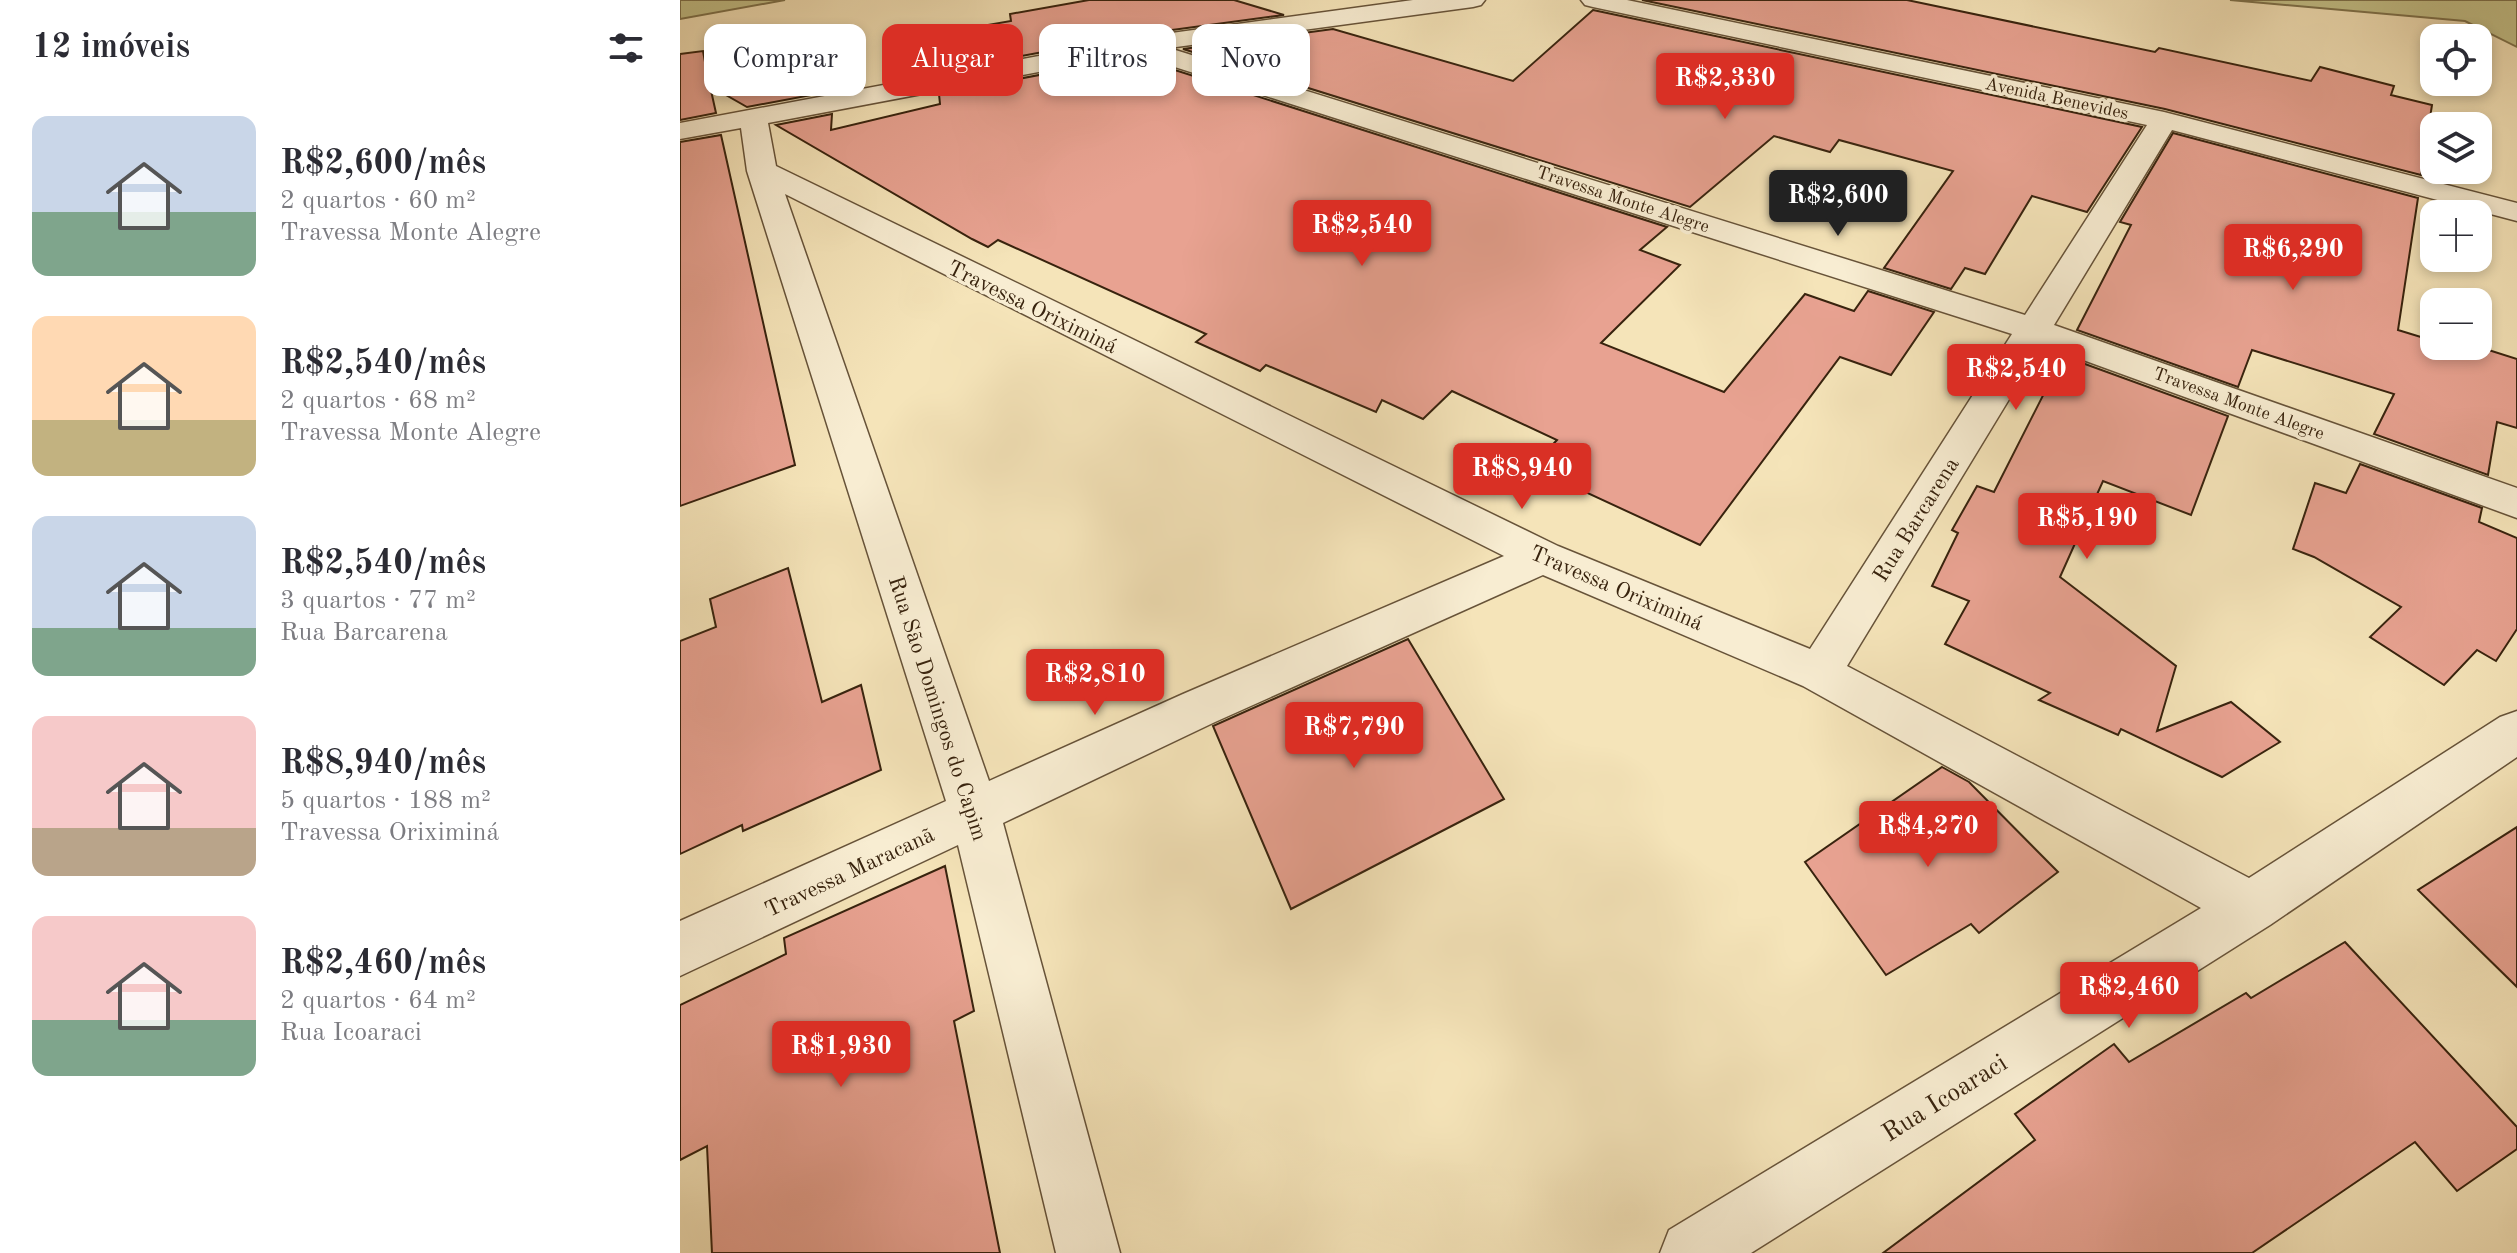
<!DOCTYPE html>
<html lang="pt">
<head>
<meta charset="utf-8">
<style>
	body { margin:0; font-family:"Old Standard TT",serif; background:#f7f7f7; color:#2b2b33; height:100vh; display:flex; flex-direction:column; font-size:30px; white-space:nowrap }
	* { box-sizing:border-box; margin:0 }
	p { font-size:26px; color:#7c7c81 }
	.icon { flex:none; width:44px; height:44px; fill:none; stroke:currentColor; stroke-width:2; stroke-linecap:round; stroke-linejoin:round }
	.map { position:relative; flex:1; overflow:hidden }
	.panel { display:flex; flex-direction:column; background:#fff; width:680px }
	.panel>* { flex:none }
	.top-card { position:absolute; left:24px; top:24px; width:760px; height:72px; display:flex; gap:16px }
	.tools { position:absolute; left:1740px; top:24px; display:grid; gap:16px }
	.tools a { display:grid; place-items:center; width:72px; height:72px; border-radius:16px; background:#fff; box-shadow:0 4px 12px #0003; font-size:40px }
	.price { position:absolute; translate:-50% -68px; padding:0 18px; border-radius:8px; background:#d93025; color:#fff; font-size:26px; line-height:52px; filter:drop-shadow(0 2px 4px #0008) }
	.price::after { content:''; position:absolute; left:50%; top:48px; width:24px; height:18px; margin-left:-12px; background:inherit; clip-path:polygon(0 0,100% 0,50% 100%) }
	.price.selected { background:#222; color:#fff }
	ul { padding:0; list-style:none }
	li { display:flex; align-items:center; gap:24px; height:200px; padding:0 32px }
	li span { display:grid; place-items:center; flex:none; width:224px; height:160px; border-radius:16px; color:#555 }
	li>.icon { margin-inline-start:auto }
	span .icon { width:96px; height:96px; fill:#fffc; stroke-width:1 }
	li b { font-size:34px }
	h2 { display:flex; justify-content:space-between; align-items:center; height:96px; padding:0 32px; font-size:34px }
	.chip { padding:0 28px; border-radius:16px; background:#fff; box-shadow:0 4px 12px #0003; font-size:28px; line-height:72px }
	.chip.selected { background:#d93025; color:#fff }
	main { display:flex; flex:1; min-height:0 }
	.map>svg:first-child { display:block }
</style>
</head>
<body>
<main>
<section class="panel">
<h2>12 imóveis<svg class="icon" aria-label="filters" viewBox="0 0 24 24"><path d="M4 7h16M4 17h16"/><circle cx="9" cy="7" r="2"/><circle cx="15" cy="17" r="2"/></svg></h2>
<ul>
<li><span style="background:linear-gradient(#c9d6e8 60%,#7fa58c 0)"><svg class="icon" aria-label="home" viewBox="0 0 24 24"><path d="M3 11l9-7 9 7M6 9v11h12V9"/></svg></span><div><b>R$2,600/mês</b><p>2 quartos · 60 m²</p><p>Travessa Monte Alegre</p></div></li>
<li><span style="background:linear-gradient(#ffd9b3 65%,#c2b280 0)"><svg class="icon" aria-label="home" viewBox="0 0 24 24"><path d="M3 11l9-7 9 7M6 9v11h12V9"/></svg></span><div><b>R$2,540/mês</b><p>2 quartos · 68 m²</p><p>Travessa Monte Alegre</p></div></li>
<li><span style="background:linear-gradient(#c9d6e8 70%,#7fa58c 0)"><svg class="icon" aria-label="home" viewBox="0 0 24 24"><path d="M3 11l9-7 9 7M6 9v11h12V9"/></svg></span><div><b>R$2,540/mês</b><p>3 quartos · 77 m²</p><p>Rua Barcarena</p></div></li>
<li><span style="background:linear-gradient(#f6c9c9 70%,#b9a48a 0)"><svg class="icon" aria-label="home" viewBox="0 0 24 24"><path d="M3 11l9-7 9 7M6 9v11h12V9"/></svg></span><div><b>R$8,940/mês</b><p>5 quartos · 188 m²</p><p>Travessa Oriximiná</p></div></li>
<li><span style="background:linear-gradient(#f6c9c9 65%,#7fa58c 0)"><svg class="icon" aria-label="home" viewBox="0 0 24 24"><path d="M3 11l9-7 9 7M6 9v11h12V9"/></svg></span><div><b>R$2,460/mês</b><p>2 quartos · 64 m²</p><p>Rua Icoaraci</p></div></li>
</ul>
</section>
<div class="map">
<svg width="1837" height="1253" viewBox="0 0 1837 1253">
	<rect width="100%" height="100%" fill="#f5e4b9"/>
	<filter id="stains"><feTurbulence type="fractalNoise" baseFrequency=".0025" numOctaves="4"/><feColorMatrix values="0 0 0 0 .2 0 0 0 0 .09 0 0 0 0 .02 0 0 0 .5 -.17"/></filter>
	<radialGradient id="worn" r=".72"><stop offset=".6" stop-color="#630" stop-opacity="0"/><stop offset="1" stop-color="#630" stop-opacity=".3"/></radialGradient>
	<g fill="#c4c28a" stroke="#7e724c" stroke-width="2">
		<path d="M 0,0 L 105,0 L 0,19 Z"/>
		<path d="M 1550,0 L 1837,0 L 1837,47 L 1785,21 Z"/>
	</g>
	<g fill="#e8a291" stroke="#38230e" stroke-width="2">
		<path d="M 409,0 L 554,0 L 604,15 L 455,35 L 255,72 L 250,35 L 331,21 L 330,14 Z"/>
		<path d="M 962,0 L 1227,0 L 1475,52 L 1479,48 L 1631,81 L 1640,67 L 1714,86 L 1711,95 L 1752,105 L 1741,175 L 1485,109 Z"/>
		<path d="M 913,10 L 1462,127 L 1407,212 L 1352,196 L 1305,274 L 1285,268 L 1271,289 L 1204,268 L 1273,171 L 1159,140 L 1150,152 L 1094,136 L 1010,207 L 503,49 L 653,29 L 833,81 Z"/>
		<path d="M 156,47 L 153,91 L 67,107 L 30,86 L 36,113 L 0,120 L 0,54 L 23,51 L 27,73 L 84,63 L 84,58 Z"/>
		<path d="M 454,57 L 987,227 L 960,250 L 1000,265 L 921,343 L 1044,392 L 1125,294 L 1174,311 L 1188,291 L 1254,312 L 1211,375 L 1160,357 L 1020,545 L 875,478 L 884,468 L 861,457 L 877,440 L 772,391 L 743,419 L 702,400 L 696,412 L 586,365 L 580,371 L 516,342 L 526,334 L 318,240 L 308,247 L 292,239 L 96,125 L 152,114 L 151,130 L 260,104 L 259,94 Z"/>
		<path d="M 1493,133 L 1738,198 L 1718,330 L 1754,341 L 1754,346 L 1796,346 L 1837,359 L 1837,428 L 1817,422 L 1808,475 L 1694,434 L 1714,394 L 1572,350 L 1558,387 L 1397,330 L 1451,225 L 1440,222 Z"/>
		<path d="M 41,135 L 115,465 L 0,506 L 0,142 Z"/>
		<path d="M 1383,356 L 1548,416 L 1511,515 L 1423,481 L 1380,577 L 1496,666 L 1477,731 L 1551,702 L 1600,742 L 1542,777 L 1441,729 L 1438,735 L 1359,700 L 1370,693 L 1265,644 L 1289,601 L 1252,586 L 1278,533 L 1272,530 L 1297,486 L 1314,492 Z"/>
		<path d="M 1680,464 L 1802,508 L 1799,522 L 1837,538 L 1837,629 L 1816,661 L 1797,650 L 1764,685 L 1690,637 L 1721,607 L 1634,557 L 1613,549 L 1635,483 L 1666,493 Z"/>
		<path d="M 108,568 L 142,702 L 181,685 L 201,770 L 63,831 L 62,825 L 0,854 L 0,641 L 36,627 L 30,599 Z"/>
		<path d="M 728,639 L 824,799 L 611,909 L 533,726 Z"/>
		<path d="M 1262,767 L 1289,782 L 1378,872 L 1299,933 L 1291,924 L 1206,975 L 1125,862 Z"/>
		<path d="M 1837,827 L 1837,987 L 1738,890 Z"/>
		<path d="M 265,866 L 294,1011 L 274,1021 L 320,1253 L 32,1253 L 27,1146 L 0,1160 L 0,1005 L 106,954 L 104,938 Z"/>
		<path d="M 1665,942 L 1837,1127 L 1837,1149 L 1777,1191 L 1735,1142 L 1572,1253 L 1203,1253 L 1355,1140 L 1335,1114 L 1434,1044 L 1449,1062 L 1566,993 L 1571,998 Z"/>
	</g>
	<g fill="none" stroke-linecap="round" stroke-linejoin="round">
		<defs>
			<path id="minor" d="M 733,0 L 805,0 L 801,5 L 793,7 L 489,48 L 1345,315 L 1467,125 L 913,7 L 905,5 L 901,0 L 947,0 L 1484,112 L 1837,203 L 1837,221 L 1492,130 L 1374,325 L 1837,488 L 1837,518 L 1362,345 L 1167,666 L 1569,878 L 1820,717 L 1837,711 L 1837,757 L 1590,925 L 1071,1253 L 980,1253 L 989,1230 L 1521,908 L 1123,686 L 863,575 L 535,722 L 323,823 L 440,1253 L 376,1253 L 278,845 L 0,976 L 0,921 L 266,801 L 67,171 L 61,128 L 0,139 L 0,123 L 455,38 ZM 454,54 L 1332,334 L 1130,649 L 878,546 L 96,166 L 88,123 ZM 105,194 L 824,556 L 503,694 L 309,781 Z"/>
		</defs>
		<use href="#minor" stroke="#675339" stroke-width="3"/>
		<use href="#minor" fill="#f8edd2" fill-rule="evenodd"/>
	</g>
	<g text-anchor="middle" stroke-width="7" stroke-linejoin="round" paint-order="stroke">
		<g font-size="18" fill="#38230e" stroke="#f8edd2">
			<text transform="translate(1377 98) rotate(12)" y="6">Avenida Benevides</text>
			<text transform="translate(943 199) rotate(18)" y="6">Travessa Monte Alegre</text>
			<text transform="translate(1559 403) rotate(20)" y="6">Travessa Monte Alegre</text>
		</g>
		<g font-size="22" fill="#38230e" stroke="#f8edd2">
			<text transform="translate(353 306) rotate(26)" y="8">Travessa Oriximiná</text>
			<text transform="translate(1235 519) rotate(-58)" y="8">Rua Barcarena</text>
			<text transform="translate(937 587) rotate(23)" y="8">Travessa Oriximiná</text>
			<text transform="translate(259 708) rotate(72)" y="8">Rua São Domingos do Capim</text>
			<text transform="translate(169 871) rotate(-25)" y="8">Travessa Maracanã</text>
		</g>
		<g font-size="26" fill="#38230e" stroke="#f8edd2">
			<text transform="translate(1264 1097) rotate(-32)" y="9">Rua Icoaraci</text>
		</g>
	</g>
	<rect width="100%" height="100%" filter="url(#stains)"/>
	<rect width="100%" height="100%" fill="url(#worn)"/>
</svg>
<div class="tools">
<a><svg class="icon" aria-label="locate" viewBox="0 0 24 24"><circle cx="12" cy="12" r="6"/><path d="M12 2v4M12 18v4M2 12h4M18 12h4"/></svg></a>
<a><svg class="icon" aria-label="layers" viewBox="0 0 24 24"><path d="M12 4l9 5-9 5-9-5zM3 14l9 5 9-5"/></svg></a>
<a>+</a>
<a>−</a>
</div>
<b class="price" style="left:1045px;top:121px">R$2,330</b>
<b class="price selected" style="left:1158px;top:238px">R$2,600</b>
<b class="price" style="left:682px;top:268px">R$2,540</b>
<b class="price" style="left:1613px;top:292px">R$6,290</b>
<b class="price" style="left:1336px;top:412px">R$2,540</b>
<b class="price" style="left:842px;top:511px">R$8,940</b>
<b class="price" style="left:1407px;top:561px">R$5,190</b>
<b class="price" style="left:415px;top:717px">R$2,810</b>
<b class="price" style="left:674px;top:770px">R$7,790</b>
<b class="price" style="left:1248px;top:869px">R$4,270</b>
<b class="price" style="left:1449px;top:1030px">R$2,460</b>
<b class="price" style="left:161px;top:1089px">R$1,930</b>
<div class="top-card">
<a class="chip">Comprar</a>
<a class="chip selected">Alugar</a>
<a class="chip">Filtros</a>
<a class="chip">Novo</a>
</div>
</div>
</main>
</body>
</html>
